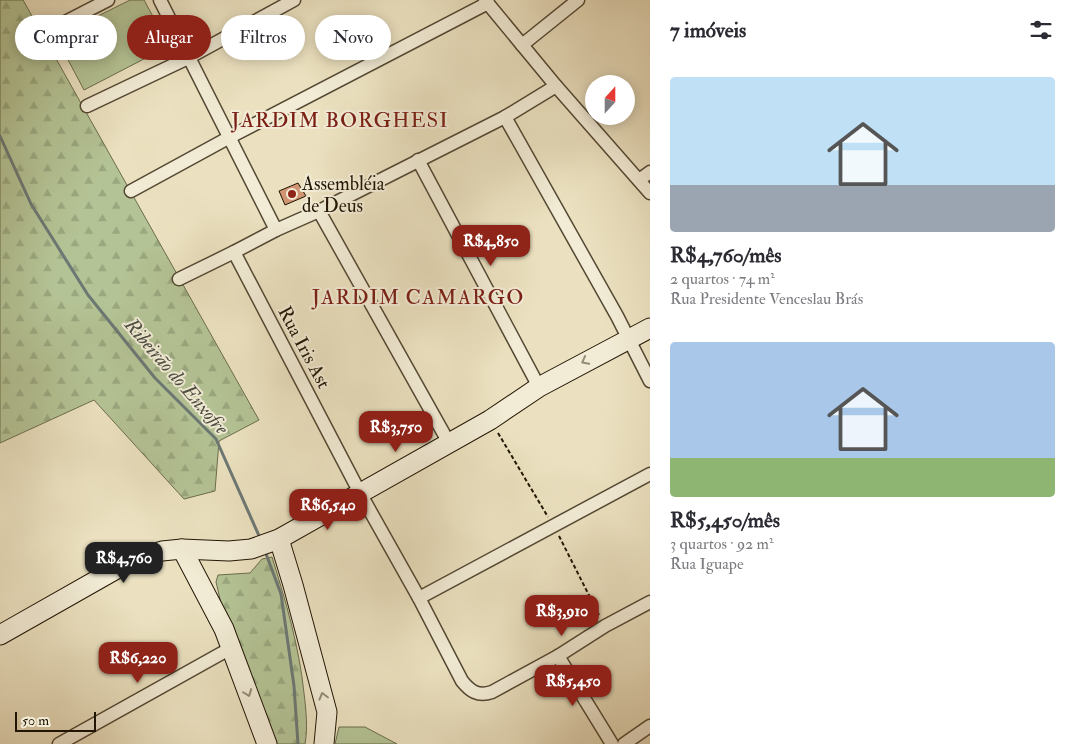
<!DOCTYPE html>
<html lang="pt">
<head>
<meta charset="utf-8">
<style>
	body { margin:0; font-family:"IM FELL Double Pica",serif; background:#f7f7f7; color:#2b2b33; height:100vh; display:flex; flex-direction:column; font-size:19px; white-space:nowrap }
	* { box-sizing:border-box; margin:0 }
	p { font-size:16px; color:#7c7c81 }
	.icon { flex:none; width:28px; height:28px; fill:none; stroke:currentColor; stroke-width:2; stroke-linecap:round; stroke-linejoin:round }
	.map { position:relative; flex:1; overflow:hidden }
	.panel { display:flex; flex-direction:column; background:#fff; width:425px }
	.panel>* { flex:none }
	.banner { position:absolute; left:15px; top:15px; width:475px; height:45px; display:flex; gap:10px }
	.needle { width:32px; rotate:21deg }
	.controls { position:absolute; left:585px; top:75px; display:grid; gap:10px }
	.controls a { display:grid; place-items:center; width:50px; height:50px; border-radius:50%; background:#fff; box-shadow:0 2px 12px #0003; font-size:25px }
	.scale { position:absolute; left:15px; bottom:12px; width:81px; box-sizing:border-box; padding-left:5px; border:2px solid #221504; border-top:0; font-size:14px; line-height:18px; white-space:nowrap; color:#221504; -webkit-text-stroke:4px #f2ecd6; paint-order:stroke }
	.price { position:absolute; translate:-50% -42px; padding:0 11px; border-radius:10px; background:#8f2418; color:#fff; font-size:16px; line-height:32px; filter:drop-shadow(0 1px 2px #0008) }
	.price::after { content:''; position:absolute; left:50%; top:30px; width:15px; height:11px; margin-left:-8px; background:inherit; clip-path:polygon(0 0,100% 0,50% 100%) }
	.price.selected { background:#222; color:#fff }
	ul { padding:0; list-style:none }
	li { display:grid; align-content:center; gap:10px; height:265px; padding:0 20px }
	li span { display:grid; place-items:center; height:155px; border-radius:5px; color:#555 }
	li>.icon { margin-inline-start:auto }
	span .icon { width:90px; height:90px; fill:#fffc; stroke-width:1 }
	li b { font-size:21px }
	h2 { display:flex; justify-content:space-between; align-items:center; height:60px; padding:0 20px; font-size:21px }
	.chip { padding:0 18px; border-radius:22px; background:#fff; box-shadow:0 2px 12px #0003; font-size:18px; line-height:45px }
	.chip.selected { background:#8f2418; color:#fff }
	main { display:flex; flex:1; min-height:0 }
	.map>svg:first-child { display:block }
</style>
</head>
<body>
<main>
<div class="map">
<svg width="650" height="744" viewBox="0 0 650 744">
	<defs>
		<pattern id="forest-firs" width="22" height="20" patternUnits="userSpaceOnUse" patternTransform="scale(1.25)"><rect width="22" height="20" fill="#b4c395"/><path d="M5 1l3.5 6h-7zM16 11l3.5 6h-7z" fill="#9aa77f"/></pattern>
	</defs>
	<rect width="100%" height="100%" fill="#ebe1c0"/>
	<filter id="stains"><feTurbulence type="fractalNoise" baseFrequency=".004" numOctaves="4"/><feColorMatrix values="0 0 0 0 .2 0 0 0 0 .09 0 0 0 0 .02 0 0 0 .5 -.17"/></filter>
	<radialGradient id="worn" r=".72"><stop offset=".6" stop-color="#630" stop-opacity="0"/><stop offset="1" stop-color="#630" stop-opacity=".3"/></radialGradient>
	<g fill="url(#forest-firs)" stroke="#6b6c4c">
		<path d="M 0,0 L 23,0 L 259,420 L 219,441 L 215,491 L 184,499 L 94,400 L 0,443 Z"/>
		<path d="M 272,557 C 286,602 299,646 304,693 C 306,710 308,728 305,744 L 276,744 L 226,624 L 216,582 L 218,575 L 250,573 L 262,559 Z"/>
	</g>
	<g fill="#b4c395" stroke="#6b6c4c">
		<path d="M 130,0 L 144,0 L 169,46 L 84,90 L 56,37 Z"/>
		<path d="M 339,727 L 365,727 L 397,744 L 335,744 Z"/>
	</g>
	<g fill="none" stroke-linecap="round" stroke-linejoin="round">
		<g stroke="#6c7874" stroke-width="3">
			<path d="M 0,136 L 31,204 L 88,295 L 155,378 L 216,439 L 260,538"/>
			<path d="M 265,551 L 281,594 L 294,686 L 298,744"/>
		</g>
	</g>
	<path fill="#cf9471" stroke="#221504" d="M 298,183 L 306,196 L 285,205 L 279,191 Z"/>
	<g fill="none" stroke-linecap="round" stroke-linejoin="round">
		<defs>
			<g id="street">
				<path d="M 160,0 L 276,230"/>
				<path d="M 485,0 L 556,86 L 650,193"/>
				<path d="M 42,34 L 108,0"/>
				<path d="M 522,45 L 578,0"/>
				<path d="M 87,106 L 188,58 L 294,0"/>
				<path d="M 505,117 L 617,316 L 650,381"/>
				<path d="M 418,160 L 539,387"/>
				<path d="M 639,180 L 650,172"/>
				<path d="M 131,191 L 230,137 L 488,3"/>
				<path d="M 319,211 L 449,443"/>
				<path d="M 234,252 L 360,493 L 419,598 L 462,681 C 470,691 478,697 492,692 L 558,656 L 605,626 L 650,602"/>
				<path d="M 179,279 L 234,252 L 276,230 L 319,211 L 505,117 L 556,86"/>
				<path d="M 419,598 L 650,474"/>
				<path d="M 558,656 L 612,744"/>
				<path d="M 59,744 L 231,648"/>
				<path d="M 624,744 L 650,726"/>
			</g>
			<g id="secondary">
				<path d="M 279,539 L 293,585 L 327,712 L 324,744"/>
				<path d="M 182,549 L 224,629 L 267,744"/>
				<path d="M 0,635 L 120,567 L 146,556 L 162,551 L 182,549 L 229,551 L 251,549 L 279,539 L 490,420 L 539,387 L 650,328"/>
			</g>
		</defs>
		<use href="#street" stroke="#544833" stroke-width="15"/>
		<use href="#secondary" stroke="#221504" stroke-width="21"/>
		<g stroke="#221504" stroke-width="2" stroke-dasharray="4 2.5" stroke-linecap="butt">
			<path d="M 498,433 L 548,517"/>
			<path d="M 559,536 L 600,617"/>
		</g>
		<use href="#street" stroke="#f2ecd6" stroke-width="12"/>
		<use href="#secondary" stroke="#f2ecd6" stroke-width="19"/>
	</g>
	<defs><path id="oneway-chevron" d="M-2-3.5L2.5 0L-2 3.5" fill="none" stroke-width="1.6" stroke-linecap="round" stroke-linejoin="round" transform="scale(1.25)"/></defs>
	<g stroke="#948b78">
		<use href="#oneway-chevron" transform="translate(585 361) rotate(152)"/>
		<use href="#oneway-chevron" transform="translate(248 693) rotate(69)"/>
		<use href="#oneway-chevron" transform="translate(323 696) rotate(-105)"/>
	</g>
	<circle fill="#8f2418" stroke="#f2ecd6" stroke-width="2" cx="292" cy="194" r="5"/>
	<g text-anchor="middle" stroke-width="4" stroke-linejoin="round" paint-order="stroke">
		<g font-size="19" fill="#221504" stroke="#f2ecd6" text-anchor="start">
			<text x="302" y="190">Assembléia<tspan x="302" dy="22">de Deus</tspan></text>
		</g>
		<g font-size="19" fill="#221504" stroke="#f2ecd6">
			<text transform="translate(305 347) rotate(62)" y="7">Rua Iris Ast</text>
		</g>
		<g font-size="20" font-style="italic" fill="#4d4f45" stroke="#f2ecd6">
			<text transform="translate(177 376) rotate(49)" y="7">Ribeirão do Enxofre</text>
		</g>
		<g font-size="21" letter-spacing="1" fill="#7a1f14" stroke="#f2ecd6">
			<text x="340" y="127">JARDIM BORGHESI</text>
			<text x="418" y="304">JARDIM CAMARGO</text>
		</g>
	</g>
	<rect width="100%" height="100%" filter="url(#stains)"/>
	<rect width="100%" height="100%" fill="url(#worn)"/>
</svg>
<div class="controls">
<a><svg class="needle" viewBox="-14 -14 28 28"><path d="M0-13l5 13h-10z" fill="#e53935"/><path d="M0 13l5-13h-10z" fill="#7c7c81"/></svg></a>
</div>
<div class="scale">50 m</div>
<b class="price" style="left:491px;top:267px">R$4,850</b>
<b class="price" style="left:396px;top:453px">R$3,750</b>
<b class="price" style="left:328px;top:531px">R$6,540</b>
<b class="price selected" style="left:124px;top:584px">R$4,760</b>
<b class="price" style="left:562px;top:637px">R$3,910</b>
<b class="price" style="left:138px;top:684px">R$6,220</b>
<b class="price" style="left:573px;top:707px">R$5,450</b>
<div class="banner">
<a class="chip">Comprar</a>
<a class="chip selected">Alugar</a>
<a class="chip">Filtros</a>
<a class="chip">Novo</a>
</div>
</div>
<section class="panel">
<h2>7 imóveis<svg class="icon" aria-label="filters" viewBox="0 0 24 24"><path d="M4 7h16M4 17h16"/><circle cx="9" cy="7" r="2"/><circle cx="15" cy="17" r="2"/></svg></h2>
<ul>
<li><span style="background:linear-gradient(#bfe0f5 70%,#9aa5b1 0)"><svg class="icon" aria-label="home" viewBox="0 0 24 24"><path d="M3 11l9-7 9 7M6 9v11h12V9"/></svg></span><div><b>R$4,760/mês</b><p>2 quartos · 74 m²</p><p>Rua Presidente Venceslau Brás</p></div></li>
<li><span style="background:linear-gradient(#a9c7e8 75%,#8fb573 0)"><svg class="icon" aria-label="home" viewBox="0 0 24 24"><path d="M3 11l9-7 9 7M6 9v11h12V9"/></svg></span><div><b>R$5,450/mês</b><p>3 quartos · 92 m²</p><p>Rua Iguape</p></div></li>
</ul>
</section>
</main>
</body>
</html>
